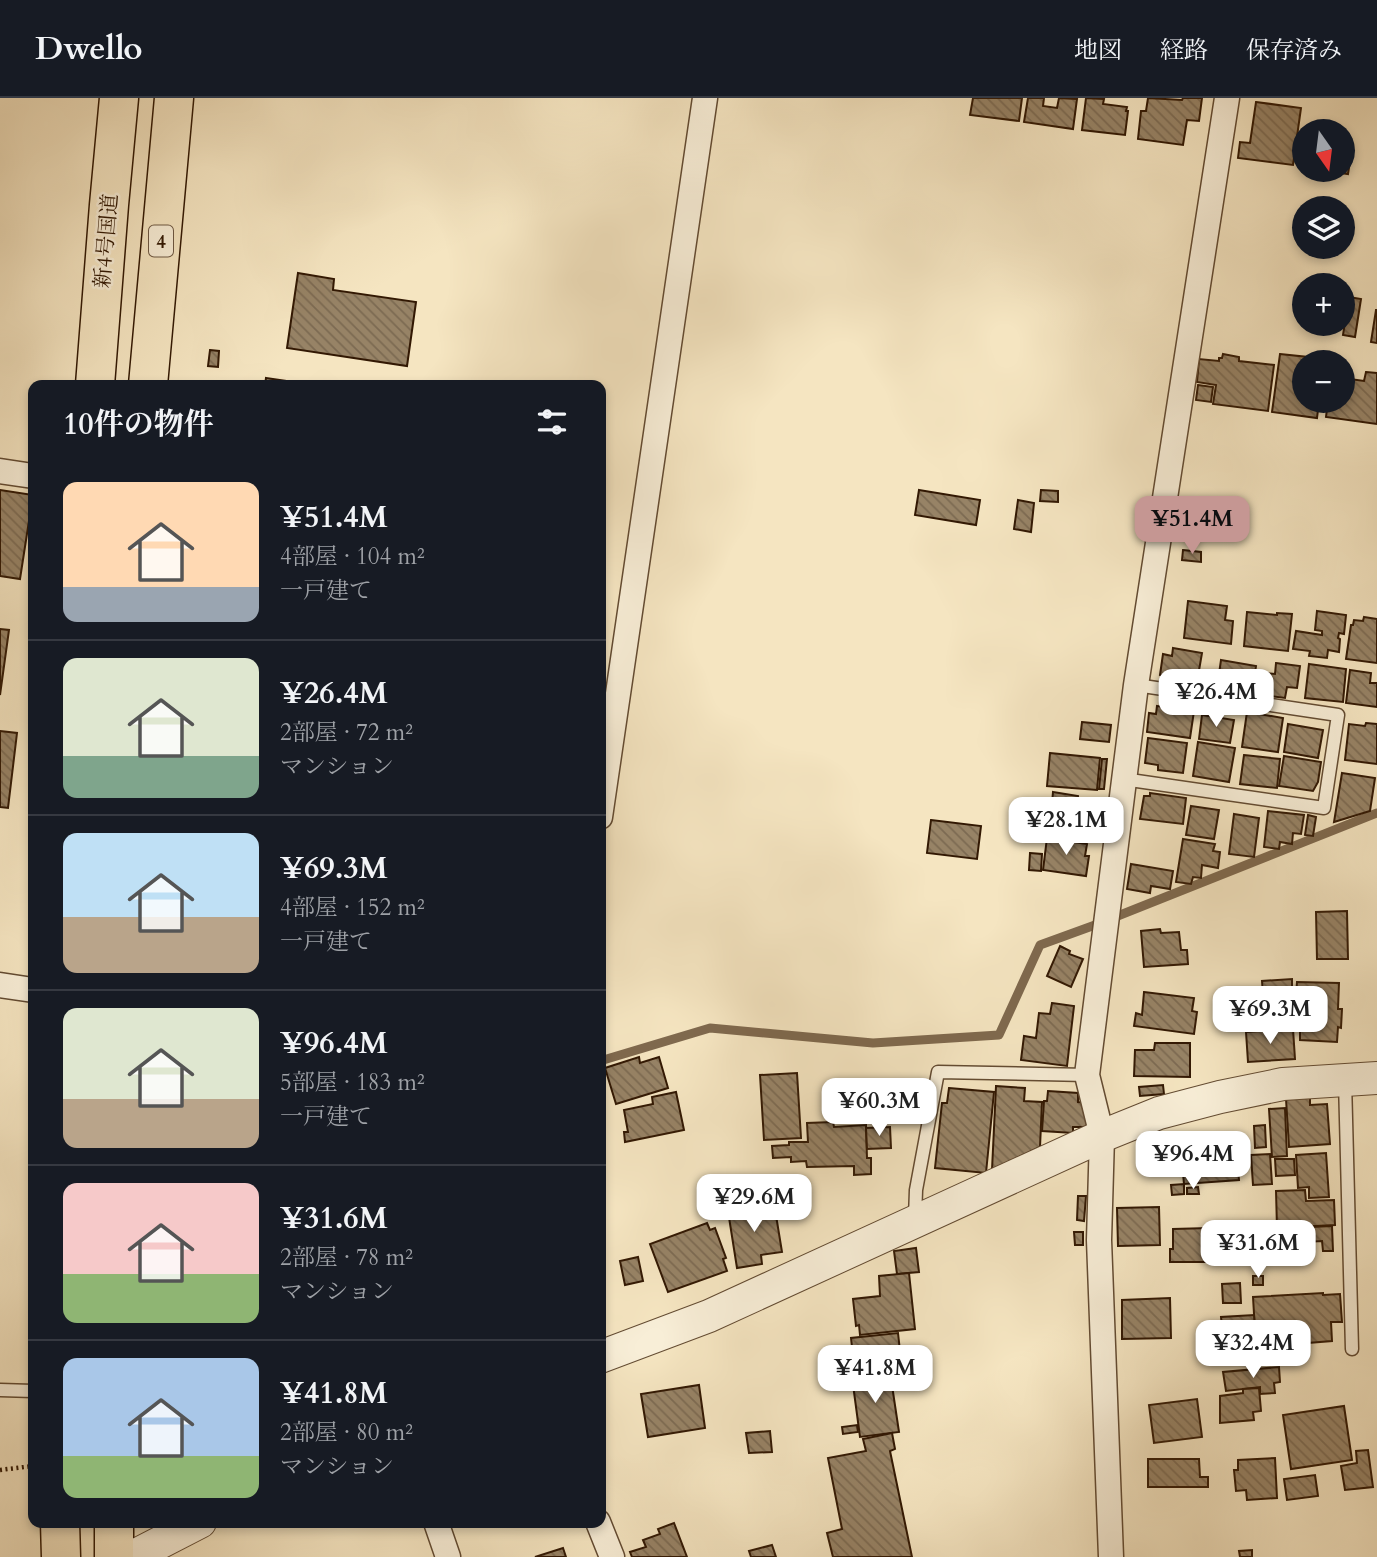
<!DOCTYPE html>
<html lang="ja">
<head>
<meta charset="utf-8">
<style>
	body { margin:0; font-family:Cardo,"Noto Serif JP",serif; background:#242831; color:#f1f3f6; height:100vh; display:flex; flex-direction:column; font-size:26px; white-space:nowrap }
	* { box-sizing:border-box; margin:0 }
	p { font-size:23px; color:#9ea1a6 }
	.icon { flex:none; width:38px; height:38px; fill:none; stroke:currentColor; stroke-width:2; stroke-linecap:round; stroke-linejoin:round }
	.map { position:relative; flex:1; overflow:hidden }
	.drawer { position:absolute; left:28px; top:282px; width:578px; height:1148px; display:flex; flex-direction:column; background:#171b24; border-radius:14px; box-shadow:0 4px 10px #0003 }
	.drawer>* { flex:none }
	.needle { width:46px; rotate:166deg }
	.buttons { position:absolute; left:1292px; top:21px; display:grid; gap:14px }
	.buttons a { display:grid; place-items:center; width:63px; height:63px; border-radius:50%; background:#171b24; box-shadow:0 4px 10px #0003; font-size:35px }
	.price { position:absolute; translate:-50% -60px; padding:0 16px; border-radius:14px; background:#fff; color:#222; font-size:23px; line-height:46px; filter:drop-shadow(0 2px 4px #0008) }
	.price::after { content:''; position:absolute; left:50%; top:42px; width:21px; height:16px; margin-left:-10px; background:inherit; clip-path:polygon(0 0,100% 0,50% 100%) }
	.price.active { background:#c59692; color:#111 }
	ul { padding:0; list-style:none }
	li { display:flex; align-items:center; gap:21px; height:175px; padding:0 35px }
	li+li { border-top:2px solid #363941 }
	li span { display:grid; place-items:center; flex:none; width:196px; height:140px; border-radius:14px; color:#555 }
	li>.icon { margin-inline-start:auto }
	span .icon { width:84px; height:84px; fill:#fffc; stroke-width:1 }
	li b { font-size:30px }
	h2 { display:flex; justify-content:space-between; align-items:center; height:84px; padding:0 35px; font-size:30px }
	header { display:flex; align-items:center; gap:42px; box-sizing:border-box; height:98px; padding:0 35px; background:#171b24; border-bottom:2px solid #363941 }
	header strong { font-size:33px }
	nav { display:flex; gap:38px; margin-inline-start:auto; font-size:24px }
	.map>svg:first-child { display:block }
</style>
</head>
<body>
<header>
<strong>Dwello</strong>
<nav><a>地図</a><a>経路</a><a>保存済み</a></nav>
</header>
<div class="map">
<svg width="1377" height="1459" viewBox="0 0 1377 1459">
	<defs>
		<pattern id="building-back-hatch" width="6" height="6" patternUnits="userSpaceOnUse" patternTransform="scale(1.75)"><rect width="6" height="6" fill="#978366"/><path d="M-1 5l2 2M0 0l6 6M5-1l2 2" fill="none" stroke="#7c6a52"/></pattern>
	</defs>
	<rect width="100%" height="100%" fill="#f5e5c1"/>
	<filter id="stains"><feTurbulence type="fractalNoise" baseFrequency=".00286" numOctaves="4"/><feColorMatrix values="0 0 0 0 .2 0 0 0 0 .09 0 0 0 0 .02 0 0 0 .5 -.17"/></filter>
	<radialGradient id="worn" r=".72"><stop offset=".6" stop-color="#630" stop-opacity="0"/><stop offset="1" stop-color="#630" stop-opacity=".3"/></radialGradient>
	<g fill="none" stroke-linecap="round" stroke-linejoin="round">
		<path stroke="#7f694e" stroke-width="9" d="M 600,963 L 710,930 L 873,945 L 999,937 L 1040,847 L 1095,827 L 1377,715"/>
	</g>
	<g fill="url(#building-back-hatch)" stroke="#321803" stroke-width="2">
		<path d="M 973,0 L 1022,0 L 1019,23 L 970,17 Z"/>
		<path d="M 1028,0 L 1044,0 L 1043,8 L 1057,10 L 1059,0 L 1077,1 L 1073,31 L 1024,24 Z"/>
		<path d="M 1086,0 L 1104,1 L 1103,6 L 1127,9 L 1126,13 L 1128,13 L 1125,37 L 1082,32 Z"/>
		<path d="M 1148,0 L 1182,2 L 1183,0 L 1202,0 L 1199,23 L 1187,22 L 1183,47 L 1138,41 L 1141,13 L 1146,13 Z"/>
		<path d="M 1256,4 L 1301,10 L 1293,67 L 1238,60 L 1240,44 L 1250,45 Z"/>
		<path d="M 1342,48 L 1352,50 L 1348,76 L 1321,72 L 1342,72 Z"/>
		<path d="M 298,175 L 334,181 L 333,192 L 416,204 L 407,268 L 287,250 Z"/>
		<path d="M 1349,199 L 1361,201 L 1355,239 L 1343,237 Z"/>
		<path d="M 1376,212 L 1377,212 L 1377,245 L 1371,244 Z"/>
		<path d="M 210,252 L 219,253 L 218,269 L 208,268 Z"/>
		<path d="M 1223,256 L 1239,259 L 1239,263 L 1274,267 L 1268,313 L 1213,306 L 1216,287 L 1197,284 L 1199,261 L 1219,263 L 1219,260 L 1222,260 Z"/>
		<path d="M 1280,256 L 1308,259 L 1308,264 L 1304,264 L 1304,303 L 1319,303 L 1317,320 L 1272,314 Z"/>
		<path d="M 1366,274 L 1377,275 L 1377,326 L 1326,319 L 1328,303 L 1342,303 L 1342,280 L 1364,283 Z"/>
		<path d="M 266,280 L 314,287 L 265,287 Z"/>
		<path d="M 1198,287 L 1213,289 L 1211,304 L 1196,302 Z"/>
		<path d="M 0,392 L 33,397 L 20,481 L 0,478 Z"/>
		<path d="M 919,392 L 980,402 L 976,427 L 915,417 Z"/>
		<path d="M 1041,392 L 1058,393 L 1058,404 L 1040,403 Z"/>
		<path d="M 1018,402 L 1034,405 L 1031,434 L 1014,431 Z"/>
		<path d="M 1183,452 L 1201,454 L 1201,464 L 1182,462 Z"/>
		<path d="M 1188,503 L 1227,508 L 1225,522 L 1233,523 L 1231,546 L 1184,540 Z"/>
		<path d="M 1317,513 L 1346,517 L 1344,536 L 1339,535 L 1338,540 L 1340,541 L 1339,554 L 1328,552 L 1327,560 L 1309,558 L 1310,553 L 1293,551 L 1296,533 L 1322,537 L 1322,533 L 1315,532 Z"/>
		<path d="M 1247,514 L 1277,517 L 1277,515 L 1292,516 L 1288,553 L 1244,548 Z"/>
		<path d="M 1364,519 L 1377,521 L 1377,565 L 1346,561 L 1351,527 L 1353,527 L 1354,522 L 1363,523 Z"/>
		<path d="M 0,531 L 9,532 L 0,597 Z"/>
		<path d="M 1173,550 L 1202,555 L 1197,584 L 1160,577 L 1163,556 L 1172,558 Z"/>
		<path d="M 1221,562 L 1256,568 L 1252,595 L 1217,590 Z"/>
		<path d="M 1276,565 L 1300,568 L 1297,590 L 1287,589 L 1285,600 L 1255,596 L 1258,574 L 1275,576 Z"/>
		<path d="M 1309,566 L 1346,571 L 1343,604 L 1305,600 Z"/>
		<path d="M 1350,572 L 1371,575 L 1370,585 L 1377,585 L 1377,609 L 1346,605 Z"/>
		<path d="M 1157,608 L 1194,613 L 1190,640 L 1147,634 L 1149,615 L 1156,616 Z"/>
		<path d="M 1247,614 L 1283,620 L 1278,654 L 1242,649 Z"/>
		<path d="M 1202,617 L 1234,622 L 1230,645 L 1199,641 Z"/>
		<path d="M 1082,624 L 1111,627 L 1109,644 L 1080,641 Z"/>
		<path d="M 1366,625 L 1377,626 L 1377,666 L 1345,662 L 1349,626 L 1365,628 Z"/>
		<path d="M 1288,626 L 1323,632 L 1318,660 L 1284,654 Z"/>
		<path d="M 0,633 L 17,635 L 8,710 L 0,709 Z"/>
		<path d="M 1148,640 L 1187,645 L 1183,675 L 1158,672 L 1158,667 L 1145,665 Z"/>
		<path d="M 1198,644 L 1235,650 L 1229,684 L 1193,678 Z"/>
		<path d="M 1050,655 L 1100,660 L 1097,692 L 1047,688 Z"/>
		<path d="M 1244,657 L 1280,661 L 1277,690 L 1240,686 Z"/>
		<path d="M 1284,658 L 1321,664 L 1318,684 L 1313,693 L 1279,688 Z"/>
		<path d="M 1102,661 L 1107,661 L 1104,691 L 1099,691 Z"/>
		<path d="M 1342,675 L 1375,680 L 1370,713 L 1334,724 Z"/>
		<path d="M 1053,694 L 1078,698 L 1077,710 L 1052,706 Z"/>
		<path d="M 1150,695 L 1186,700 L 1183,726 L 1140,721 L 1144,698 L 1150,698 Z"/>
		<path d="M 1191,708 L 1219,712 L 1214,741 L 1186,737 Z"/>
		<path d="M 1268,713 L 1304,717 L 1301,736 L 1293,735 L 1292,746 L 1280,744 L 1279,751 L 1264,749 Z"/>
		<path d="M 1234,716 L 1259,720 L 1254,759 L 1229,756 Z"/>
		<path d="M 1308,717 L 1316,719 L 1313,738 L 1305,737 Z"/>
		<path d="M 931,722 L 981,728 L 977,761 L 927,755 Z"/>
		<path d="M 1047,740 L 1087,746 L 1085,758 L 1089,758 L 1086,778 L 1043,772 Z"/>
		<path d="M 1183,741 L 1215,746 L 1213,753 L 1220,754 L 1218,770 L 1202,767 L 1201,780 L 1193,779 L 1191,786 L 1176,784 Z"/>
		<path d="M 1030,755 L 1042,756 L 1041,773 L 1029,772 Z"/>
		<path d="M 1131,766 L 1173,773 L 1170,791 L 1151,788 L 1150,795 L 1127,791 Z"/>
		<path d="M 1347,813 L 1348,861 L 1317,861 L 1316,814 Z"/>
		<path d="M 1160,831 L 1161,835 L 1179,834 L 1181,852 L 1187,852 L 1188,866 L 1144,869 L 1141,833 Z"/>
		<path d="M 1060,848 L 1070,853 L 1069,856 L 1083,861 L 1071,889 L 1047,878 Z"/>
		<path d="M 1292,881 L 1292,895 L 1263,897 L 1262,883 Z"/>
		<path d="M 1297,884 L 1339,885 L 1338,911 L 1342,911 L 1341,930 L 1338,929 L 1337,944 L 1300,942 L 1300,930 L 1292,930 L 1293,910 L 1295,911 Z"/>
		<path d="M 1144,894 L 1194,900 L 1192,913 L 1197,914 L 1194,936 L 1134,928 L 1136,915 L 1142,917 Z"/>
		<path d="M 1052,905 L 1074,908 L 1067,968 L 1021,962 L 1024,938 L 1036,940 L 1039,915 L 1050,916 Z"/>
		<path d="M 1293,931 L 1295,961 L 1248,964 L 1246,934 Z"/>
		<path d="M 1155,945 L 1190,945 L 1190,979 L 1134,978 L 1135,952 L 1154,952 Z"/>
		<path d="M 639,959 L 640,965 L 659,959 L 668,990 L 616,1006 L 605,970 Z"/>
		<path d="M 797,975 L 801,1040 L 764,1042 L 760,977 Z"/>
		<path d="M 1163,987 L 1164,996 L 1140,998 L 1139,989 Z"/>
		<path d="M 996,988 L 1025,990 L 1024,1003 L 1042,1004 L 1040,1049 L 992,1072 Z"/>
		<path d="M 949,990 L 994,994 L 986,1075 L 935,1070 L 942,1005 L 947,1005 Z"/>
		<path d="M 1048,993 L 1078,995 L 1078,1004 L 1091,1005 L 1090,1029 L 1073,1029 L 1073,1035 L 1042,1033 L 1044,1003 L 1047,1003 Z"/>
		<path d="M 676,994 L 684,1032 L 625,1044 L 624,1034 L 628,1034 L 624,1012 L 653,1006 L 652,999 Z"/>
		<path d="M 1310,999 L 1310,1007 L 1327,1006 L 1330,1046 L 1289,1049 L 1286,1001 Z"/>
		<path d="M 1285,1010 L 1287,1058 L 1272,1059 L 1269,1011 Z"/>
		<path d="M 833,1024 L 834,1029 L 866,1027 L 867,1060 L 871,1060 L 871,1076 L 854,1077 L 854,1068 L 807,1069 L 806,1063 L 791,1064 L 791,1059 L 773,1060 L 772,1048 L 789,1047 L 789,1044 L 808,1044 L 807,1025 Z"/>
		<path d="M 1265,1027 L 1266,1049 L 1255,1050 L 1254,1028 Z"/>
		<path d="M 890,1029 L 891,1050 L 867,1051 L 866,1030 Z"/>
		<path d="M 1235,1039 L 1239,1082 L 1184,1086 L 1180,1044 Z"/>
		<path d="M 1326,1055 L 1329,1099 L 1309,1100 L 1309,1089 L 1298,1090 L 1296,1057 Z"/>
		<path d="M 1270,1056 L 1272,1086 L 1253,1087 L 1251,1057 Z"/>
		<path d="M 1275,1061 L 1294,1061 L 1295,1077 L 1276,1078 Z"/>
		<path d="M 1184,1086 L 1184,1096 L 1172,1097 L 1171,1087 Z"/>
		<path d="M 1198,1089 L 1199,1096 L 1187,1096 L 1187,1090 Z"/>
		<path d="M 1305,1092 L 1306,1103 L 1334,1102 L 1335,1127 L 1277,1130 L 1276,1093 Z"/>
		<path d="M 1078,1098 L 1086,1098 L 1084,1123 L 1077,1122 Z"/>
		<path d="M 774,1105 L 782,1154 L 761,1157 L 762,1166 L 737,1170 L 728,1113 Z"/>
		<path d="M 1159,1109 L 1160,1147 L 1118,1148 L 1117,1110 Z"/>
		<path d="M 707,1125 L 710,1132 L 715,1130 L 726,1160 L 723,1161 L 727,1173 L 668,1194 L 650,1146 Z"/>
		<path d="M 1332,1128 L 1333,1153 L 1323,1153 L 1322,1143 L 1289,1145 L 1288,1130 Z"/>
		<path d="M 1209,1130 L 1209,1164 L 1170,1164 L 1170,1151 L 1173,1151 L 1173,1131 Z"/>
		<path d="M 1074,1134 L 1083,1134 L 1083,1147 L 1075,1147 Z"/>
		<path d="M 916,1150 L 919,1174 L 897,1176 L 894,1153 Z"/>
		<path d="M 1264,1154 L 1265,1163 L 1249,1165 L 1248,1156 Z"/>
		<path d="M 1234,1156 L 1245,1156 L 1245,1164 L 1234,1165 Z"/>
		<path d="M 638,1159 L 643,1183 L 625,1187 L 620,1163 Z"/>
		<path d="M 909,1175 L 915,1231 L 860,1237 L 859,1227 L 856,1228 L 853,1201 L 880,1198 L 879,1178 Z"/>
		<rect x="1253" y="1178" width="10" height="9"/>
		<path d="M 1240,1185 L 1241,1205 L 1223,1205 L 1222,1186 Z"/>
		<path d="M 1323,1195 L 1323,1197 L 1340,1196 L 1342,1224 L 1331,1224 L 1332,1243 L 1256,1249 L 1253,1199 Z"/>
		<path d="M 1170,1200 L 1171,1240 L 1122,1241 L 1122,1202 Z"/>
		<path d="M 1254,1217 L 1256,1249 L 1224,1251 L 1221,1219 Z"/>
		<path d="M 898,1235 L 902,1271 L 855,1276 L 851,1240 Z"/>
		<path d="M 1279,1269 L 1280,1284 L 1274,1285 L 1275,1295 L 1260,1296 L 1260,1289 L 1226,1293 L 1223,1274 Z"/>
		<path d="M 890,1274 L 899,1334 L 860,1339 L 852,1279 Z"/>
		<path d="M 699,1287 L 705,1330 L 648,1339 L 641,1296 Z"/>
		<path d="M 1259,1290 L 1261,1313 L 1253,1314 L 1254,1322 L 1220,1325 L 1220,1298 L 1243,1295 L 1243,1291 Z"/>
		<path d="M 1197,1301 L 1202,1339 L 1154,1345 L 1149,1307 Z"/>
		<path d="M 1344,1308 L 1352,1362 L 1291,1371 L 1283,1317 Z"/>
		<path d="M 857,1327 L 858,1334 L 843,1336 L 842,1329 Z"/>
		<path d="M 770,1333 L 772,1354 L 749,1355 L 746,1335 Z"/>
		<path d="M 892,1335 L 895,1351 L 890,1353 L 912,1459 L 833,1459 L 827,1435 L 842,1431 L 828,1360 L 866,1353 L 863,1341 Z"/>
		<path d="M 1368,1352 L 1373,1389 L 1345,1392 L 1341,1368 L 1357,1365 L 1356,1353 Z"/>
		<path d="M 1275,1360 L 1277,1400 L 1247,1402 L 1246,1392 L 1236,1393 L 1234,1372 L 1238,1372 L 1238,1362 Z"/>
		<path d="M 1148,1361 L 1199,1361 L 1200,1379 L 1208,1379 L 1208,1389 L 1148,1389 Z"/>
		<path d="M 1315,1377 L 1318,1398 L 1287,1402 L 1284,1381 Z"/>
		<path d="M 674,1425 L 687,1459 L 632,1459 L 630,1454 L 646,1449 L 643,1442 L 660,1436 L 658,1431 Z"/>
		<path d="M 772,1447 L 776,1459 L 751,1459 L 749,1453 Z"/>
		<path d="M 563,1450 L 566,1459 L 535,1459 Z"/>
		<path d="M 1252,1452 L 1252,1459 L 1240,1459 L 1239,1453 Z"/>
	</g>
	<g fill="none" stroke-linecap="round" stroke-linejoin="round">
		<defs>
			<g id="service">
				<path d="M 1123,681 L 1324,710 L 1338,617 L 1136,587"/>
				<path d="M 1345,983 L 1352,1251"/>
				<path d="M 915,1120 L 916,1092 L 938,974 L 1087,977"/>
				<path d="M 0,1292 L 33,1293"/>
			</g>
			<g id="minor">
				<path d="M 0,373 L 33,378"/>
				<path d="M 600,719 L 705,0"/>
				<path d="M 0,887 L 33,892"/>
				<path d="M 436,1424 L 448,1459"/>
				<path d="M 598,1424 L 612,1459"/>
				<path d="M 1111,1459 L 1099,1142 L 1102,1038 L 1087,977 L 1136,587 L 1227,0"/>
			</g>
			<g id="tertiary">
				<path d="M 600,1259 L 709,1218 L 1102,1038 L 1159,1015 L 1220,999 L 1283,986 L 1377,980"/>
				<path d="M 132,1459 L 200,1424"/>
			</g>
			<g id="trunk">
				<path d="M 95,287 L 109,107 L 119,0"/>
				<path d="M 148,287 L 174,0"/>
				<path d="M 60,1424 L 61,1459"/>
				<path d="M 114,1424 L 114,1459"/>
			</g>
		</defs>
		<use href="#service" stroke="#634b32" stroke-width="15"/>
		<use href="#minor" stroke="#634b32" stroke-width="27"/>
		<use href="#tertiary" stroke="#634b32" stroke-width="34"/>
		<use href="#trunk" stroke="#321803" stroke-width="41"/>
		<path stroke="#321803" stroke-width="4.5" stroke-dasharray="2 3.5" stroke-linecap="butt" d="M 0,1372 L 33,1368"/>
		<use href="#service" stroke="#f8eed7" stroke-width="12"/>
		<use href="#minor" stroke="#f8eed7" stroke-width="24"/>
		<use href="#tertiary" stroke="#f8eed7" stroke-width="32"/>
		<use href="#trunk" stroke="#f5e5c1" stroke-width="38"/>
	</g>
	<g text-anchor="middle" stroke-width="5" stroke-linejoin="round" paint-order="stroke">
		<rect fill="#f8eed7" stroke="#6d5843" stroke-width="2" x="149" y="127.5" width="24" height="31" rx="5"/>
		<g font-size="19" font-weight="bold" fill="#321803">
			<text x="161" y="150">4</text>
		</g>
		<g font-size="21" fill="#321803" stroke="#f8eed7">
			<text transform="translate(106 143) rotate(-85)" y="7">新4号国道</text>
		</g>
	</g>
	<rect width="100%" height="100%" filter="url(#stains)"/>
	<rect width="100%" height="100%" fill="url(#worn)"/>
</svg>
<div class="buttons">
<a><svg class="needle" viewBox="-14 -14 28 28"><path d="M0-13l5 13h-10z" fill="#e53935"/><path d="M0 13l5-13h-10z" fill="#9ea1a6"/></svg></a>
<a><svg class="icon" aria-label="layers" viewBox="0 0 24 24"><path d="M12 4l9 5-9 5-9-5zM3 14l9 5 9-5"/></svg></a>
<a>+</a>
<a>−</a>
</div>
<b class="price active" style="left:1192px;top:458px">¥51.4M</b>
<b class="price" style="left:1216px;top:631px">¥26.4M</b>
<b class="price" style="left:1066px;top:759px">¥28.1M</b>
<b class="price" style="left:1270px;top:948px">¥69.3M</b>
<b class="price" style="left:879px;top:1040px">¥60.3M</b>
<b class="price" style="left:1193px;top:1093px">¥96.4M</b>
<b class="price" style="left:754px;top:1136px">¥29.6M</b>
<b class="price" style="left:1258px;top:1182px">¥31.6M</b>
<b class="price" style="left:1253px;top:1282px">¥32.4M</b>
<b class="price" style="left:875px;top:1307px">¥41.8M</b>
<section class="drawer">
<h2>10件の物件<svg class="icon" aria-label="filters" viewBox="0 0 24 24"><path d="M4 7h16M4 17h16"/><circle cx="9" cy="7" r="2"/><circle cx="15" cy="17" r="2"/></svg></h2>
<ul>
<li><span style="background:linear-gradient(#ffd9b3 75%,#9aa5b1 0)"><svg class="icon" aria-label="home" viewBox="0 0 24 24"><path d="M3 11l9-7 9 7M6 9v11h12V9"/></svg></span><div><b>¥51.4M</b><p>4部屋 · 104 m²</p><p>一戸建て</p></div></li>
<li><span style="background:linear-gradient(#dfe7d0 70%,#7fa58c 0)"><svg class="icon" aria-label="home" viewBox="0 0 24 24"><path d="M3 11l9-7 9 7M6 9v11h12V9"/></svg></span><div><b>¥26.4M</b><p>2部屋 · 72 m²</p><p>マンション</p></div></li>
<li><span style="background:linear-gradient(#bfe0f5 60%,#b9a48a 0)"><svg class="icon" aria-label="home" viewBox="0 0 24 24"><path d="M3 11l9-7 9 7M6 9v11h12V9"/></svg></span><div><b>¥69.3M</b><p>4部屋 · 152 m²</p><p>一戸建て</p></div></li>
<li><span style="background:linear-gradient(#dfe7d0 65%,#b9a48a 0)"><svg class="icon" aria-label="home" viewBox="0 0 24 24"><path d="M3 11l9-7 9 7M6 9v11h12V9"/></svg></span><div><b>¥96.4M</b><p>5部屋 · 183 m²</p><p>一戸建て</p></div></li>
<li><span style="background:linear-gradient(#f6c9c9 65%,#8fb573 0)"><svg class="icon" aria-label="home" viewBox="0 0 24 24"><path d="M3 11l9-7 9 7M6 9v11h12V9"/></svg></span><div><b>¥31.6M</b><p>2部屋 · 78 m²</p><p>マンション</p></div></li>
<li><span style="background:linear-gradient(#a9c7e8 70%,#8fb573 0)"><svg class="icon" aria-label="home" viewBox="0 0 24 24"><path d="M3 11l9-7 9 7M6 9v11h12V9"/></svg></span><div><b>¥41.8M</b><p>2部屋 · 80 m²</p><p>マンション</p></div></li>
</ul>
</section>
</div>
</body>
</html>
